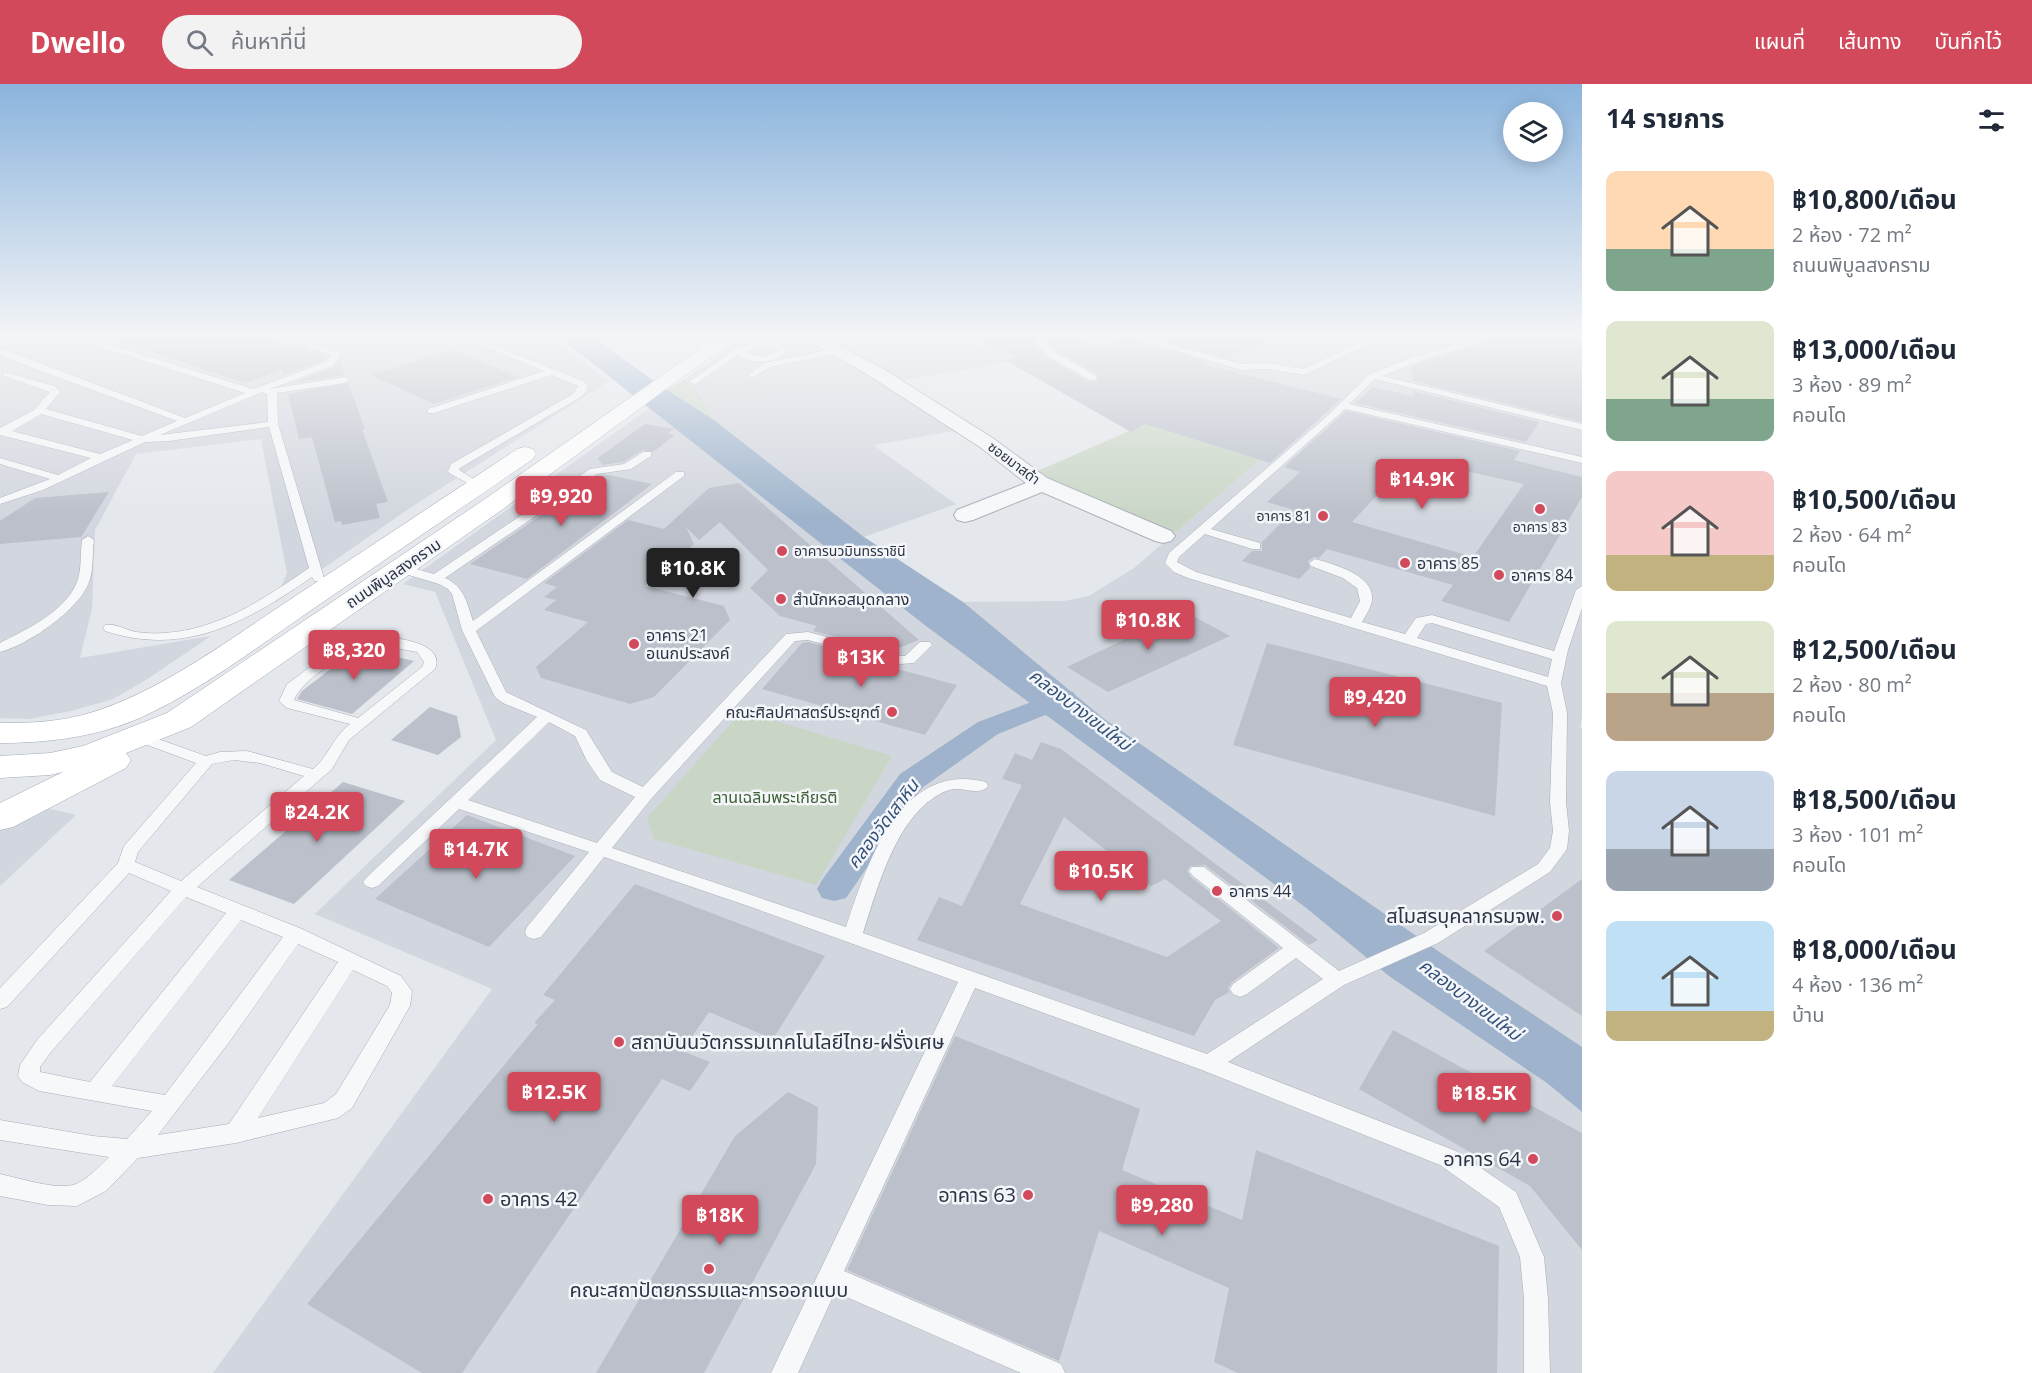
<!DOCTYPE html>
<html lang="th">
<head>
<meta charset="utf-8">
<style>
	body { margin:0; font-family:"Open Sans","Noto Sans Thai",sans-serif; background:#f2f2f3; color:#1f2937; height:100vh; display:flex; flex-direction:column; font-size:22px; white-space:nowrap }
	* { box-sizing:border-box; margin:0 }
	p { font-size:20px; color:#747a83 }
	.icon { flex:none; width:33px; height:33px; fill:none; stroke:currentColor; stroke-width:2; stroke-linecap:round; stroke-linejoin:round }
	.map { position:relative; flex:1; overflow:hidden }
	.sheet { display:flex; flex-direction:column; background:#fff; width:450px }
	.sheet>* { flex:none }
	.fabs { position:absolute; left:1503px; top:18px; display:grid; gap:12px }
	.fabs a { display:grid; place-items:center; width:60px; height:60px; border-radius:50%; background:#fff; box-shadow:0 3px 15px #0003; font-size:30px }
	.price { position:absolute; translate:-50% -51px; padding:0 14px; border-radius:6px; background:#d1495b; color:#fff; font-size:20px; line-height:39px; filter:drop-shadow(0 2px 3px #0008) }
	.price::after { content:''; position:absolute; left:50%; top:36px; width:18px; height:14px; margin-left:-9px; background:inherit; clip-path:polygon(0 0,100% 0,50% 100%) }
	.price.on { background:#222; color:#fff }
	ul { padding:0; list-style:none }
	li { display:flex; align-items:center; gap:18px; height:150px; padding:0 24px }
	li span { display:grid; place-items:center; flex:none; width:168px; height:120px; border-radius:12px; color:#555 }
	li>.icon { margin-inline-start:auto }
	span .icon { width:72px; height:72px; fill:#fffc; stroke-width:1 }
	li b { font-size:26px }
	h2 { display:flex; justify-content:space-between; align-items:center; height:72px; padding:0 24px; font-size:26px }
	header { display:flex; align-items:center; gap:36px; box-sizing:border-box; height:84px; padding:0 30px; background:#d1495b; color:#fff }
	header strong { font-size:28px }
	nav { display:flex; gap:33px; margin-inline-start:auto; font-size:21px }
	.search { width:420px; height:54px; background:#f2f2f3; display:flex; align-items:center; gap:15px; box-sizing:border-box; padding:0 21px; border-radius:33px; color:#747a83; font-size:22px }
	main { display:flex; flex:1; min-height:0 }
	.map>svg:first-child { display:block }
</style>
</head>
<body>
<header>
<strong>Dwello</strong>
<div class="search"><svg class="icon" aria-label="search" viewBox="0 0 24 24"><circle cx="10" cy="10" r="6"/><path d="M15 15l6 6"/></svg>ค้นหาที่นี่</div>
<nav><a>แผนที่</a><a>เส้นทาง</a><a>บันทึกไว้</a></nav>
</header>
<main>
<div class="map">
<svg width="1582" height="1289" viewBox="0 0 1582 1289">
	<rect width="100%" height="100%" fill="#e4e7ec"/>
	<g fill="#d2d6de">
		<path d="M 0,253 L 550,253 L 609,297 L 410,424 L 275,518 L 287,489 L 261,355 L 136,370 L 95,446 L 92,525 L 80,574 L 211,552 L 146,596 L 113,615 L 71,627 L 29,635 L 0,634 Z"/>
		<path d="M 745,253 L 807,253 L 960,346 L 873,361 L 956,420 L 864,453 L 714,336 L 698,305 L 684,296 Z"/>
		<path d="M 817,253 L 963,253 L 982,262 L 1024,253 L 1582,253 L 1582,633 L 1580,643 L 1582,644 L 1582,1289 L 213,1289 L 492,905 L 315,830 L 496,656 L 435,508 L 403,500 L 651,323 L 922,539 L 963,518 L 1064,517 L 1089,512 L 1134,484 L 1260,376 L 1145,340 L 1131,348 L 1009,278 L 899,297 Z"/>
		<path d="M 43,723 L 76,731 L 0,802 L 0,743 Z"/>
	</g>
	<g fill="#c9d6c5">
		<path d="M 684,296 L 697,305 L 714,336 L 667,306 Z"/>
		<path d="M 1145,340 L 1260,376 L 1171,452 L 1033,389 Z"/>
		<path d="M 742,627 L 892,672 L 816,801 L 654,755 L 647,734 Z"/>
	</g>
	<path fill="#9fb4cc" d="M 559,253 L 592,253 L 667,306 L 714,336 L 864,453 L 963,518 L 1103,634 L 1438,867 L 1582,963 L 1582,1028 L 1547,999 L 1389,892 L 1305,823 L 922,539 Z"/>
	<g fill="none" stroke-linecap="round" stroke-linejoin="round">
		<path fill="#9fb4cc" fill-rule="evenodd" d="M 1063,606 L 1073,608 L 1077,614 L 1073,620 L 998,650 L 922,704 L 846,814 L 834,817 L 822,814 L 817,805 L 822,796 L 900,690 L 978,638 Z"/>
	</g>
	<g fill="#bbc0ca" fill-rule="evenodd">
		<path d="M 120,253 L 261,253 L 328,273 L 325,276 L 283,291 L 282,286 L 245,299 L 119,257 Z"/>
		<path d="M 971,253 L 1037,253 L 1033,258 L 1046,273 L 1090,298 L 1098,298 L 1097,290 L 1055,266 L 1047,257 L 1051,253 L 1083,253 L 1084,266 L 1121,257 L 1121,253 L 1129,253 L 1130,255 L 1207,278 L 1202,280 L 1341,315 L 1270,379 L 1145,340 L 1131,348 L 1005,276 L 1015,273 Z"/>
		<path d="M 1150,253 L 1271,253 L 1272,256 L 1223,273 Z"/>
		<path d="M 1503,253 L 1582,253 L 1582,338 L 1413,297 L 1412,282 Z"/>
		<path d="M 451,266 L 519,293 L 434,320 L 371,291 Z"/>
		<path d="M 339,276 L 345,291 L 292,299 L 333,284 Z"/>
		<path d="M 348,299 L 365,345 L 362,345 L 388,418 L 376,420 L 380,434 L 342,441 L 341,437 L 335,438 L 312,353 L 299,355 L 288,310 Z"/>
		<path d="M 1373,303 L 1413,312 L 1413,307 L 1539,338 L 1526,358 L 1355,319 Z"/>
		<path d="M 1346,327 L 1520,367 L 1514,376 L 1582,393 L 1582,413 L 1509,538 L 1441,517 L 1453,501 L 1327,465 L 1319,474 L 1314,473 L 1308,477 L 1310,484 L 1299,495 L 1242,477 L 1252,467 L 1262,467 L 1262,458 L 1294,426 L 1267,418 L 1300,388 L 1284,383 ZM 1411,375 L 1524,400 L 1473,473 L 1352,438 Z"/>
		<path d="M 645,340 L 674,345 L 667,350 L 675,351 L 653,368 L 643,366 L 623,378 L 602,381 L 598,374 Z"/>
		<path d="M 609,391 L 652,400 L 527,495 L 470,480 L 598,392 Z"/>
		<path d="M 739,399 L 919,556 L 891,567 L 813,547 L 817,542 L 780,532 L 750,504 L 768,486 L 720,438 L 699,456 L 686,443 L 694,460 L 645,502 L 724,522 L 730,536 L 654,613 L 630,620 L 541,594 L 536,583 L 588,538 L 544,526 L 556,516 L 544,513 L 557,503 L 544,499 L 628,436 L 664,445 L 709,404 Z"/>
		<path d="M 109,408 L 81,453 L 0,460 L 0,437 L 35,414 Z"/>
		<path d="M 1184,527 L 1230,552 L 1108,608 L 1067,583 Z"/>
		<path d="M 808,558 L 870,574 L 864,576 L 957,601 L 925,651 L 762,605 L 802,559 Z"/>
		<path d="M 1267,559 L 1502,619 L 1495,732 L 1233,661 Z"/>
		<path d="M 362,565 L 414,577 L 352,630 L 297,615 L 302,607 L 345,574 Z"/>
		<path d="M 430,623 L 457,632 L 461,653 L 438,671 L 391,656 Z"/>
		<path d="M 1041,658 L 1061,665 L 1318,856 L 1309,861 L 1205,781 L 1190,782 L 1187,787 L 1191,793 L 1279,864 L 1232,898 L 1228,904 L 1229,908 L 1215,916 L 1194,952 L 917,856 L 939,813 L 962,822 L 1022,701 L 1002,695 L 1015,669 L 1032,676 ZM 1064,733 L 1151,802 L 1165,795 L 1221,837 L 1167,873 L 1020,820 Z"/>
		<path d="M 343,698 L 405,717 L 294,820 L 229,796 Z"/>
		<path d="M 467,731 L 575,772 L 489,863 L 375,815 Z"/>
		<path d="M 1582,795 L 1582,932 L 1484,867 Z"/>
		<path d="M 635,800 L 825,872 L 773,955 L 709,928 L 682,967 L 710,978 L 690,1007 L 662,995 L 462,1289 L 422,1289 L 307,1220 L 538,940 L 534,939 L 555,916 L 543,911 Z"/>
		<path d="M 1393,946 L 1582,1049 L 1582,1166 L 1530,1102 L 1359,1005 Z"/>
		<path d="M 955,952 L 1140,1025 L 1122,1086 L 1242,1136 L 1256,1066 L 1499,1162 L 1497,1289 L 1238,1289 L 1214,1278 L 1229,1204 L 1099,1147 L 1059,1277 L 847,1186 Z"/>
		<path d="M 788,1008 L 818,1023 L 816,1080 L 704,1289 L 596,1289 L 735,1052 Z"/>
	</g>
	<g fill="none" stroke-linecap="round" stroke-linejoin="round">
		<defs>
			<g id="lane">
				<path d="M 2,253 L 10,253 L 0,262 L 0,255 Z"/>
				<path d="M 84,253 L 92,253 L 92,255 L 253,305 L 326,278 L 332,271 L 279,253 L 290,253 L 340,269 L 341,271 L 332,282 L 270,305 L 345,293 L 349,296 L 345,299 L 277,309 L 278,340 L 324,494 L 322,497 L 314,497 L 312,493 C 247,538 185,573 105,547 L 103,544 L 105,541 C 116,539 126,546 136,548 C 145,549 155,550 164,549 C 219,546 265,514 309,484 L 269,343 L 169,357 L 145,358 L 43,406 L 0,420 L 0,414 L 50,395 L 0,380 L 0,374 L 58,391 L 91,374 L 0,351 L 0,344 L 34,326 L 50,308 L 4,292 L 4,288 L 55,302 L 60,308 L 46,325 L 142,352 L 177,337 L 3,273 L 0,271 L 0,264 L 185,334 L 245,309 L 85,258 ZM 262,308 L 267,310 L 268,338 L 160,351 ZM 41,330 L 133,356 L 100,370 L 12,347 Z"/>
				<path d="M 462,253 L 472,253 L 583,297 L 588,302 L 585,309 L 579,314 L 460,384 L 459,386 L 482,400 L 483,402 L 478,405 L 449,389 L 448,387 L 451,380 L 573,310 L 578,302 L 552,291 L 434,329 L 428,329 L 428,325 L 544,287 Z"/>
				<path d="M 1040,253 L 1049,253 L 1044,257 L 1054,268 L 1096,292 L 1096,296 L 1090,296 L 1048,272 L 1035,257 Z"/>
				<path d="M 1131,253 L 1143,253 L 1241,280 L 1268,279 L 1303,285 L 1372,253 L 1382,253 L 1304,291 L 1268,285 L 1241,286 Z"/>
				<path d="M 1487,253 L 1499,253 L 1422,276 L 1382,292 L 1582,340 L 1582,346 L 1375,295 L 1349,320 L 1582,373 L 1582,379 L 1345,325 L 1211,445 L 1260,459 L 1260,465 L 1252,465 L 1205,450 L 1179,473 L 1177,478 L 1196,488 L 1351,534 L 1360,517 L 1357,504 L 1343,494 L 1311,482 L 1309,479 L 1315,475 C 1333,480 1375,491 1372,516 C 1371,524 1366,531 1362,538 L 1405,550 L 1416,534 L 1432,531 L 1554,567 L 1576,506 L 1582,502 L 1582,524 L 1568,566 L 1561,599 L 1567,629 L 1566,718 L 1569,747 L 1567,765 L 1550,788 L 1438,859 L 1344,901 L 1228,978 L 1456,1067 L 1516,1108 L 1544,1173 L 1548,1215 L 1550,1289 L 1524,1289 L 1524,1215 L 1520,1173 L 1499,1123 L 1440,1081 L 1202,986 L 975,904 L 844,1187 L 1061,1280 L 1065,1289 L 1021,1289 L 835,1208 L 798,1289 L 771,1289 L 958,898 L 754,824 L 604,773 L 541,853 L 534,855 L 527,853 L 525,848 L 527,843 L 589,768 L 459,725 L 378,802 L 372,804 L 366,802 L 363,798 L 366,794 L 537,633 L 503,619 L 495,613 L 462,546 L 452,510 L 448,505 L 439,500 L 395,487 L 395,481 L 399,480 L 434,490 L 590,385 L 624,380 L 643,368 L 651,368 L 651,372 L 631,385 L 597,390 L 445,494 C 464,502 467,519 473,537 L 676,388 L 684,388 L 684,392 L 476,547 L 506,608 L 586,646 L 612,688 L 643,703 L 786,550 L 808,548 L 900,572 L 905,572 L 920,558 L 930,558 L 932,561 L 914,579 L 900,580 L 808,556 L 795,557 L 651,715 L 612,764 L 846,843 C 867,780 900,676 986,698 L 988,702 C 980,713 961,702 949,706 C 898,724 878,803 863,849 L 1207,970 L 1323,895 L 1296,874 L 1247,910 L 1240,913 L 1233,910 L 1230,905 L 1233,900 L 1283,864 L 1192,791 L 1189,787 L 1192,783 L 1204,783 L 1339,887 L 1424,849 L 1538,780 L 1550,764 L 1553,747 L 1550,718 L 1553,629 L 1547,602 L 1188,494 L 1174,488 L 1165,479 L 1169,469 L 1326,333 L 1370,290 L 1416,272 ZM 1432,539 L 1552,575 L 1548,593 L 1417,554 L 1426,540 ZM 549,638 L 575,652 L 587,677 L 600,696 L 635,713 L 597,759 L 468,716 Z"/>
				<path d="M 763,256 L 777,259 L 787,267 C 774,281 753,280 737,271 L 696,300 L 689,298 L 734,266 ZM 763,261 L 772,262 L 778,267 L 762,273 L 744,268 Z"/>
				<path d="M 837,264 L 841,267 L 840,269 L 770,283 L 752,294 L 748,291 L 764,279 Z"/>
				<path d="M 88,452 L 94,456 C 92,469 94,485 89,498 C 80,525 28,561 0,568 L 0,559 C 27,545 65,528 77,498 C 82,485 80,470 82,456 Z"/>
				<path d="M 369,551 C 387,553 447,556 435,585 L 349,656 L 332,685 L 197,803 L 302,845 L 401,892 L 412,907 L 410,922 L 352,1024 L 338,1034 L 236,1059 L 138,1074 L 106,1107 L 77,1122 L 48,1121 L 0,1112 L 0,1090 C 19,1094 58,1107 76,1100 C 89,1094 99,1083 109,1073 L 0,1056 L 0,1036 L 93,1052 L 127,1055 L 152,1027 L 39,1007 L 22,998 L 18,992 L 20,981 L 37,956 L 171,807 L 129,789 L 7,923 L 0,925 L 0,904 L 118,779 L 124,762 L 196,679 L 142,659 L 139,656 L 147,651 L 206,672 L 220,668 L 247,667 L 313,685 C 329,672 332,654 350,640 L 287,624 L 279,617 L 287,600 L 343,559 ZM 370,559 L 417,568 L 424,578 L 422,583 L 358,634 L 294,616 C 303,594 348,567 370,559 ZM 234,676 L 260,679 L 304,692 L 181,797 L 135,778 L 138,768 L 212,680 ZM 186,813 L 226,829 L 90,998 L 40,988 L 40,983 L 51,968 ZM 241,836 L 283,853 L 165,1011 L 112,1002 ZM 298,860 L 338,878 L 229,1040 L 158,1051 L 230,957 ZM 353,886 L 387,902 L 392,909 L 390,921 L 336,1010 L 324,1019 L 258,1034 Z"/>
			</g>
			<path id="street" d="M 804,253 L 823,253 L 885,286 L 994,355 L 1047,394 L 1171,447 L 1175,452 L 1171,457 L 1163,459 L 1155,457 L 1042,408 L 973,436 L 965,438 L 957,436 L 954,431 L 957,426 L 1026,399 L 980,363 L 873,294 Z"/>
			<g id="primary">
				<path d="M 717,253 L 737,253 L 503,425 L 191,643 L 126,669 L 131,676 L 126,684 L 13,743 L 0,746 L 0,719 L 63,688 L 50,691 L 0,694 L 0,672 L 50,669 L 83,662 L 167,629 L 485,415 Z"/>
				<path d="M 525,363 L 533,365 L 536,370 L 533,375 C 457,427 380,479 304,531 C 252,567 199,607 142,633 C 97,653 48,659 0,659 L 0,639 C 31,639 60,638 90,629 C 158,608 220,562 279,523 C 358,470 438,418 517,365 Z"/>
			</g>
		</defs>
		<use href="#lane" stroke="#a9aeb7" stroke-width="1"/>
		<use href="#street" stroke="#a9aeb7" stroke-width="2"/>
		<use href="#primary" stroke="#a3abb8" stroke-width="1"/>
		<use href="#lane" fill="#f7f8fa" fill-rule="evenodd"/>
		<use href="#street" fill="#f7f8fa" fill-rule="evenodd"/>
		<use href="#primary" fill="#fff" fill-rule="evenodd"/>
	</g>
	<linearGradient id="sky" x2="0" y2="1"><stop stop-color="#8bb4dd"/><stop offset="0.58" stop-color="#f3f4f6"/><stop offset="1" stop-color="#f3f4f6" stop-opacity="0"/></linearGradient>
	<rect width="1582" height="433" fill="url(#sky)"/>
	<g fill="#d1495b" stroke="#f4f6f9" stroke-width="2">
		<circle cx="1540" cy="425" r="6"/>
		<circle cx="1323" cy="432" r="6"/>
		<circle cx="782" cy="467" r="6"/>
		<circle cx="1405" cy="479" r="6"/>
		<circle cx="1499" cy="491" r="6"/>
		<circle cx="781" cy="515" r="6"/>
		<circle cx="634" cy="560" r="6"/>
		<circle cx="892" cy="628" r="6"/>
		<circle cx="1217" cy="807" r="6"/>
		<circle cx="1557" cy="832" r="6"/>
		<circle cx="619" cy="958" r="6"/>
		<circle cx="1533" cy="1075" r="6"/>
		<circle cx="1028" cy="1111" r="6"/>
		<circle cx="488" cy="1115" r="6"/>
		<circle cx="709" cy="1185" r="6"/>
	</g>
	<g text-anchor="middle" stroke-width="5" stroke-linejoin="round" paint-order="stroke">
		<g font-size="14" fill="#2b3445" stroke="#f4f6f9">
			<text transform="translate(1014 379) rotate(37)" y="5">ซอยมาสด้า</text>
		</g>
		<g font-size="14" fill="#2b3445" stroke="#f4f6f9" text-anchor="end">
			<text x="1311" y="437">อาคาร 81</text>
			<text x="1540" y="448" text-anchor="middle">อาคาร 83</text>
			<text x="794" y="472" text-anchor="start">อาคารนวมินทรราชินี</text>
		</g>
		<g font-size="16" fill="#2b3445" stroke="#f4f6f9" text-anchor="start">
			<text x="1417" y="485">อาคาร 85</text>
			<text x="1511" y="497">อาคาร 84</text>
			<text x="793" y="521">สำนักหอสมุดกลาง</text>
			<text x="646" y="557">อาคาร 21<tspan x="646" dy="18">อเนกประสงค์</tspan></text>
			<text x="880" y="634" text-anchor="end">คณะศิลปศาสตร์ประยุกต์</text>
			<text x="1229" y="813">อาคาร 44</text>
		</g>
		<g font-size="16" fill="#2b3445" stroke="#f4f6f9">
			<text transform="translate(393 489) rotate(-34)" y="6">ถนนพิบูลสงคราม</text>
		</g>
		<g font-size="16" fill="#3f6138" stroke="#f4f6f9">
			<text x="775" y="719">ลานเฉลิมพระเกียรติ</text>
		</g>
		<g font-size="18" font-style="italic" fill="#34527a" stroke="#f4f6f9">
			<text transform="translate(1080 626) rotate(37)" y="6">คลองบางเขนใหม่</text>
			<text transform="translate(883 740) rotate(-53)" y="6">คลองวัดเสาหิน</text>
			<text transform="translate(1470 916) rotate(37)" y="6">คลองบางเขนใหม่</text>
		</g>
		<g font-size="20" fill="#2b3445" stroke="#f4f6f9" text-anchor="end">
			<text x="1545" y="839">สโมสรบุคลากรมจพ.</text>
			<text x="631" y="965" text-anchor="start">สถาบันนวัตกรรมเทคโนโลยีไทย-ฝรั่งเศษ</text>
			<text x="1521" y="1082">อาคาร 64</text>
			<text x="1016" y="1118">อาคาร 63</text>
			<text x="500" y="1122" text-anchor="start">อาคาร 42</text>
			<text x="709" y="1213" text-anchor="middle">คณะสถาปัตยกรรมและการออกแบบ</text>
		</g>
	</g>
</svg>
<div class="fabs">
<a><svg class="icon" aria-label="layers" viewBox="0 0 24 24"><path d="M12 4l9 5-9 5-9-5zM3 14l9 5 9-5"/></svg></a>
</div>
<b class="price" style="left:1422px;top:426px">฿14.9K</b>
<b class="price" style="left:561px;top:443px">฿9,920</b>
<b class="price on" style="left:693px;top:515px">฿10.8K</b>
<b class="price" style="left:1148px;top:567px">฿10.8K</b>
<b class="price" style="left:354px;top:597px">฿8,320</b>
<b class="price" style="left:861px;top:604px">฿13K</b>
<b class="price" style="left:1375px;top:644px">฿9,420</b>
<b class="price" style="left:317px;top:759px">฿24.2K</b>
<b class="price" style="left:476px;top:796px">฿14.7K</b>
<b class="price" style="left:1101px;top:818px">฿10.5K</b>
<b class="price" style="left:554px;top:1039px">฿12.5K</b>
<b class="price" style="left:1484px;top:1040px">฿18.5K</b>
<b class="price" style="left:1162px;top:1152px">฿9,280</b>
<b class="price" style="left:720px;top:1162px">฿18K</b>
</div>
<section class="sheet">
<h2>14 รายการ<svg class="icon" aria-label="filters" viewBox="0 0 24 24"><path d="M4 7h16M4 17h16"/><circle cx="9" cy="7" r="2"/><circle cx="15" cy="17" r="2"/></svg></h2>
<ul>
<li><span style="background:linear-gradient(#ffd9b3 65%,#7fa58c 0)"><svg class="icon" aria-label="home" viewBox="0 0 24 24"><path d="M3 11l9-7 9 7M6 9v11h12V9"/></svg></span><div><b>฿10,800/เดือน</b><p>2 ห้อง · 72 m²</p><p>ถนนพิบูลสงคราม</p></div></li>
<li><span style="background:linear-gradient(#dfe7d0 65%,#7fa58c 0)"><svg class="icon" aria-label="home" viewBox="0 0 24 24"><path d="M3 11l9-7 9 7M6 9v11h12V9"/></svg></span><div><b>฿13,000/เดือน</b><p>3 ห้อง · 89 m²</p><p>คอนโด</p></div></li>
<li><span style="background:linear-gradient(#f6c9c9 70%,#c2b280 0)"><svg class="icon" aria-label="home" viewBox="0 0 24 24"><path d="M3 11l9-7 9 7M6 9v11h12V9"/></svg></span><div><b>฿10,500/เดือน</b><p>2 ห้อง · 64 m²</p><p>คอนโด</p></div></li>
<li><span style="background:linear-gradient(#dfe7d0 60%,#b9a48a 0)"><svg class="icon" aria-label="home" viewBox="0 0 24 24"><path d="M3 11l9-7 9 7M6 9v11h12V9"/></svg></span><div><b>฿12,500/เดือน</b><p>2 ห้อง · 80 m²</p><p>คอนโด</p></div></li>
<li><span style="background:linear-gradient(#c9d6e8 65%,#9aa5b1 0)"><svg class="icon" aria-label="home" viewBox="0 0 24 24"><path d="M3 11l9-7 9 7M6 9v11h12V9"/></svg></span><div><b>฿18,500/เดือน</b><p>3 ห้อง · 101 m²</p><p>คอนโด</p></div></li>
<li><span style="background:linear-gradient(#bfe0f5 75%,#c2b280 0)"><svg class="icon" aria-label="home" viewBox="0 0 24 24"><path d="M3 11l9-7 9 7M6 9v11h12V9"/></svg></span><div><b>฿18,000/เดือน</b><p>4 ห้อง · 136 m²</p><p>บ้าน</p></div></li>
</ul>
</section>
</main>
</body>
</html>
